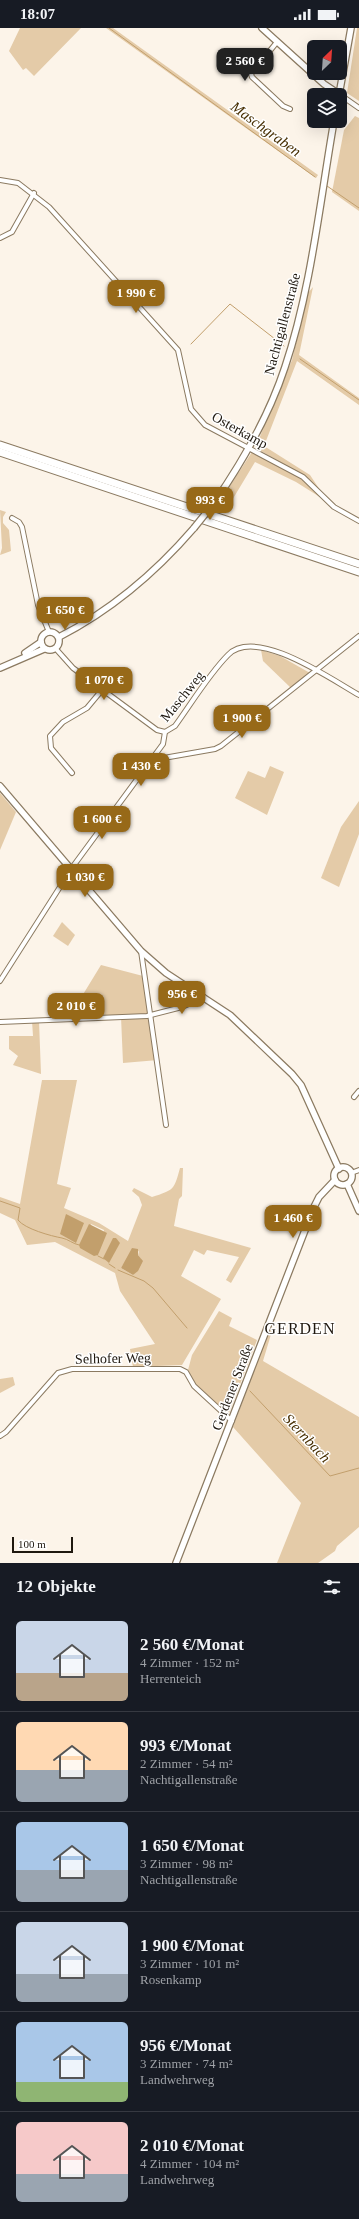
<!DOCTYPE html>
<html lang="de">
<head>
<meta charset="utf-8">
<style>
	body { margin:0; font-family:Georgia,serif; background:#20242c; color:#f1f3f6; height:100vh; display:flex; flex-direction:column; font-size:15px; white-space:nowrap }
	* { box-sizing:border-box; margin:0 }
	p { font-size:13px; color:#9ea1a6 }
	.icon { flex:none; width:22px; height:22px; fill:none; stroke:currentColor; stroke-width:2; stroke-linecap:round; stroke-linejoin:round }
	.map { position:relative; height:1535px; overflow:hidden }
	.drawer { display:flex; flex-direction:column; background:#171b24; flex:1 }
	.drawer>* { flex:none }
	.needle { width:26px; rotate:25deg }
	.fabs { position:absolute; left:307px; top:12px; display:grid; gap:8px }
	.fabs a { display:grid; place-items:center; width:40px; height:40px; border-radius:6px; background:#171b24; box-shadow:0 4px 16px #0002; font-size:20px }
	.scale { position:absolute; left:12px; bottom:10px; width:61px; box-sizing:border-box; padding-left:4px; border:2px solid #1f180f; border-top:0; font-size:11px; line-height:14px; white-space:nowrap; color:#1f180f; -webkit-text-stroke:3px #fff; paint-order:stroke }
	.price { position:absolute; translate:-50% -34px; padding:0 9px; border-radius:8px; background:#976918; color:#fff; font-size:13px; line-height:26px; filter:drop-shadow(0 1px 2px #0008) }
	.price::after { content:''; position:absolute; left:50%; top:24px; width:12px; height:9px; margin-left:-6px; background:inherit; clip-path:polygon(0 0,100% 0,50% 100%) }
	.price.on { background:#222; color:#fff }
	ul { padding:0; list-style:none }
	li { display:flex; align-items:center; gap:12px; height:100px; padding:0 16px }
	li+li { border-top:1px solid #363941 }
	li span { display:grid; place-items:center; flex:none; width:112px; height:80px; border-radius:6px; color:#555 }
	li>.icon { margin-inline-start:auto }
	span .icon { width:48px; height:48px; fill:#fffc; stroke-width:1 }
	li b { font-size:17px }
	h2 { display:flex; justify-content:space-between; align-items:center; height:48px; padding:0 16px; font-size:17px }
	.status { display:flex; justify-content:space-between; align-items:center; height:28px; padding:0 20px; background:#171b24; direction:ltr }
	.status svg { height:11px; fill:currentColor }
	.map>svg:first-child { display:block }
</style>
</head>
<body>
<div class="status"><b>18:07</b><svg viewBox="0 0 49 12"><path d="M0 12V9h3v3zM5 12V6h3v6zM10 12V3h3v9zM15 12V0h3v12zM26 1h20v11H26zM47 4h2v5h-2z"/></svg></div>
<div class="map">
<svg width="359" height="1535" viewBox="0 0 359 1535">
	<rect width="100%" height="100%" fill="#fcf4e9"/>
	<g fill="#e4cba8" fill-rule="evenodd">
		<path d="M 20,0 L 81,0 L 34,48 L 26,40 L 23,42 L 9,23 Z"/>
		<path d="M 106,0 L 113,0 L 318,147 L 316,150 Z"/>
		<path d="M 357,0 L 359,0 L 359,73 L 347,65 Z"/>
		<path d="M 355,88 L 359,90 L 359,183 L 332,164 L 344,102 Z"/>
		<path d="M 313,259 L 299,327 L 359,370 L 359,377 L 297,333 L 264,418 L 310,447 L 320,462 L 308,450 L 261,423 L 256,418 L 292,332 L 308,265 Z"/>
		<path d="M 252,424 L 302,451 L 323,471 L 296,454 L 255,434 L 225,484 L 215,481 Z"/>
		<path d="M 0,482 L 6,484 L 3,489 L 3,495 L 9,502 L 11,523 L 0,527 L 2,520 Z"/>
		<path d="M 261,622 L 280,628 L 310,645 L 291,660 L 263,633 Z"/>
		<path d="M 270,738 L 284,744 L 267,787 L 235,770 L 248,743 L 265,750 Z"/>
		<path d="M 0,765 L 16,784 L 0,822 Z"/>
		<path d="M 359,773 L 359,806 L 339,859 L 321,850 L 341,799 Z"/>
		<path d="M 62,894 L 75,907 L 68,918 L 53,908 Z"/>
		<path d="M 101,937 L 143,948 L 158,1032 L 123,1035 L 121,989 L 68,991 Z"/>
		<path d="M 32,993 L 39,993 L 41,1046 L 13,1037 L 18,1028 L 9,1021 L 9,1008 L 33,1008 Z"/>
		<path d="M 42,1052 L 77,1052 L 57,1156 L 71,1160 L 64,1180 L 99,1195 L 128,1213 L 142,1177 L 139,1169 L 132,1163 L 134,1160 L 152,1169 C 174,1162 174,1162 180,1140 L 183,1140 L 182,1168 L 179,1171 L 174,1198 L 251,1220 L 231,1255 L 226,1252 L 239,1229 L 207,1222 L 204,1227 L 194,1222 L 181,1248 L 221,1271 L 182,1337 L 133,1339 L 130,1321 L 155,1316 L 120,1263 L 115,1245 L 55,1214 L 27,1217 L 15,1192 L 0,1185 L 0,1169 L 20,1176 ZM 91,1196 L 104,1202 L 98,1227 ZM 139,1223 L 138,1227 L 141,1231 L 133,1247 L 121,1240 L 127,1231 Z"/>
		<path d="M 219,1283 L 232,1290 L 229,1298 L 257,1312 L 229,1385 L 225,1384 L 195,1356 L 188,1342 L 192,1327 Z"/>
		<path d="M 270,1300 L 272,1303 L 263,1333 L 359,1389 L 359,1499 L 337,1518 L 335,1523 L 318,1535 L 277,1535 L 301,1475 L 233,1399 Z"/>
		<path d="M 13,1349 L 15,1357 L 0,1365 L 0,1351 Z"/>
	</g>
	<g fill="#c29f6c">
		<path d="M 66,1186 L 84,1195 L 76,1215 L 60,1206 Z"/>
		<path d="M 89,1196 L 107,1205 L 98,1227 L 94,1228 L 80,1220 L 79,1217 Z"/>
		<path d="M 113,1210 L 116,1210 L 120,1215 L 109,1235 L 103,1230 Z"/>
		<path d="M 132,1220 L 138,1221 L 138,1227 L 143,1233 L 138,1243 L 133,1247 L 121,1240 Z"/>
	</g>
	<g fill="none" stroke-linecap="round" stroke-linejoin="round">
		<g stroke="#c29f6c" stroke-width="1">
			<path d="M 109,0 L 315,149"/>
			<path d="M 327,158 L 359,180"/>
			<path d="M 191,316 L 230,276 L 284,318"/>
			<path d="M 300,331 L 359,372"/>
			<path d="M 0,1173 L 20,1180 L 18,1192 C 25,1201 51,1208 62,1210 C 68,1211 73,1216 79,1217"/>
			<path d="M 98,1228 L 104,1231"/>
			<path d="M 109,1236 L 115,1240"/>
			<path d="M 118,1242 L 144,1253 L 153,1260 L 187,1300"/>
			<path d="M 250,1363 L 330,1448 L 359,1440"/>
		</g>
		<defs>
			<g id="street">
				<path d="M 277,14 L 251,46 L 252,49 L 283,78 L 290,81"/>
				<path d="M 339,66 L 359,80"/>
				<path d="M 0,152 L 18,155 L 49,179 L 178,322 L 191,381 L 205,397 L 303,449 L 334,479 L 359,493"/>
				<path d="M 0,210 L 12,204 L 34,165"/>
				<path d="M 12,490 L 19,494 L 22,499 L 38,577 L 49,604"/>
				<path d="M 56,621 L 73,640 L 157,702 L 165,704"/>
				<path d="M 152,730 L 158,731 L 215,721 L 221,718 L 359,608"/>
				<path d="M 72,745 L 51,720 L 50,708 L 63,694 L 87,680 L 102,662"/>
				<path d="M 141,923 L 166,1097"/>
				<path d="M 0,953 L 74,837 L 163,716 L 165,704 L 175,698 C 191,676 209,646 228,627 C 256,598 332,652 359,667"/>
				<path d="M 0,994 L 147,988 L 182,979 L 204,969"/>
				<path d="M 354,1069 L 359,1063"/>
				<path d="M 351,1145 L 359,1142"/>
				<path d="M 0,1408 L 6,1404 L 58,1345 L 72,1341 L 180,1341 L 186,1344 L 194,1358 L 232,1393"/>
			</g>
			<g id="secondary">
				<path d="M 262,0 L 324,56 L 339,66"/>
				<path d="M 339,67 L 351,0"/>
				<path d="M 214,475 C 243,433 269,388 285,339 C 311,262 320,173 334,93"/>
				<circle cx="50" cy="613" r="9"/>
				<path d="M 59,609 C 110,583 156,544 194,500"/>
				<path d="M 25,625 L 41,614"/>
				<path d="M 0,640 L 44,621"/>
				<path d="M 0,758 L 141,923 L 166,945 L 230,987 L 292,1046 L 301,1057 L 339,1141"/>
				<circle cx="343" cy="1148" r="9"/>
				<path d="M 347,1156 L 359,1183"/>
				<path d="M 176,1535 L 314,1179 L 319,1169 L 335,1152"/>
			</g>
			<g id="highway">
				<path d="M 0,417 L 359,536"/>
				<path d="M 0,424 L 359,544"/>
			</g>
		</defs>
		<use href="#street" stroke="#8b7a61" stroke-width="6"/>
		<use href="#secondary" stroke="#8b7a61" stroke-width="8"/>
		<use href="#highway" stroke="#8b7a61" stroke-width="9"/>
		<use href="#street" stroke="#fff" stroke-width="4"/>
		<use href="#secondary" stroke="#fff" stroke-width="5.5"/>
		<use href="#highway" stroke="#fff" stroke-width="7"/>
		<defs>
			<path id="secondary-bridge" d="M 194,500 L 214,475"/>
		</defs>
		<use href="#secondary-bridge" stroke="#8b7a61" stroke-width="8" stroke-linecap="butt"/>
		<use href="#secondary-bridge" stroke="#fff" stroke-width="5.5"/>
	</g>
	<g text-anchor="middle" stroke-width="3" stroke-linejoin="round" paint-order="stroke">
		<g font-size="14" fill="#1f180f" stroke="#fff">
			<text transform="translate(282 296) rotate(-75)" y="5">Nachtigallenstraße</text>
			<text transform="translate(240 402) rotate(29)" y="5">Osterkamp</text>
			<text transform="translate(182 668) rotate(-51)" y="5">Maschweg</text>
			<text transform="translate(113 1330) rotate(-1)" y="5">Selhofer Weg</text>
			<text transform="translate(232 1359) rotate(-69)" y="5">Gerdener Straße</text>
		</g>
		<g font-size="15" font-style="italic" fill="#483004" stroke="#fff">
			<text transform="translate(266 101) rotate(36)" y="5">Maschgraben</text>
			<text transform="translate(307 1410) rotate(47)" y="5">Sternbach</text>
		</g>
		<g font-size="16" letter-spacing="1" fill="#1f180f" stroke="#fff">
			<text x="300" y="1306">GERDEN</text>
		</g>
	</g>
</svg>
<div class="fabs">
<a><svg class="needle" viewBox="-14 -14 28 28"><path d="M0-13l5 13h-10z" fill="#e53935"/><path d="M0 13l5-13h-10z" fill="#9ea1a6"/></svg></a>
<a><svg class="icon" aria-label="layers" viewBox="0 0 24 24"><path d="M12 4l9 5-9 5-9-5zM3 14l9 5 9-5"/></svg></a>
</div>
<div class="scale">100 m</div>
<b class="price on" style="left:245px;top:54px">2 560 €</b>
<b class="price" style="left:136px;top:286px">1 990 €</b>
<b class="price" style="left:210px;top:493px">993 €</b>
<b class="price" style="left:65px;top:603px">1 650 €</b>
<b class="price" style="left:104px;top:673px">1 070 €</b>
<b class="price" style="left:242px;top:711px">1 900 €</b>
<b class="price" style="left:141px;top:759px">1 430 €</b>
<b class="price" style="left:102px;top:812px">1 600 €</b>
<b class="price" style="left:85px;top:870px">1 030 €</b>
<b class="price" style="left:182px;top:987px">956 €</b>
<b class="price" style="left:76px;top:999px">2 010 €</b>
<b class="price" style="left:293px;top:1211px">1 460 €</b>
</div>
<section class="drawer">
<h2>12 Objekte<svg class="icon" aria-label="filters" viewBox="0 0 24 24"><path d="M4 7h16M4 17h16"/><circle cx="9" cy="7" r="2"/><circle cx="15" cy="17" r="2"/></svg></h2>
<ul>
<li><span style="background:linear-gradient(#c9d6e8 65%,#b9a48a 0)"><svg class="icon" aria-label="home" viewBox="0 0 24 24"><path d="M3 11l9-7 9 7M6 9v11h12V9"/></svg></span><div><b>2 560 €/Monat</b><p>4 Zimmer · 152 m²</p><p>Herrenteich</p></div></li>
<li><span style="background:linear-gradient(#ffd9b3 60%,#9aa5b1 0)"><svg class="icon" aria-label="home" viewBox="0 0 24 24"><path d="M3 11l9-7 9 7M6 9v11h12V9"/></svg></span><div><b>993 €/Monat</b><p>2 Zimmer · 54 m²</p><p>Nachtigallenstraße</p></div></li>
<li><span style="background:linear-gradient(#a9c7e8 60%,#9aa5b1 0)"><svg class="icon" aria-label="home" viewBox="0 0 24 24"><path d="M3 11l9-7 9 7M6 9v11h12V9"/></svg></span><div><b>1 650 €/Monat</b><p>3 Zimmer · 98 m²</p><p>Nachtigallenstraße</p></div></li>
<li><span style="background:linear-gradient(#c9d6e8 65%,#9aa5b1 0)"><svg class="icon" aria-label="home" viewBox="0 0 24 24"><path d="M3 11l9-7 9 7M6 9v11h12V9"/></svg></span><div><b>1 900 €/Monat</b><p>3 Zimmer · 101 m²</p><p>Rosenkamp</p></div></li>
<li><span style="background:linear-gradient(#a9c7e8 75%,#8fb573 0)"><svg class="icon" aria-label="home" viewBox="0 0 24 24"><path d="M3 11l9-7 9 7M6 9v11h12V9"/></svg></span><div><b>956 €/Monat</b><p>3 Zimmer · 74 m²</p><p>Landwehrweg</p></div></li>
<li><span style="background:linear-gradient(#f6c9c9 65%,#9aa5b1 0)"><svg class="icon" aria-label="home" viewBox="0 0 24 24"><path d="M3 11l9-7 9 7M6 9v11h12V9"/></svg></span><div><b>2 010 €/Monat</b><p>4 Zimmer · 104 m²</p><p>Landwehrweg</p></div></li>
</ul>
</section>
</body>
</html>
